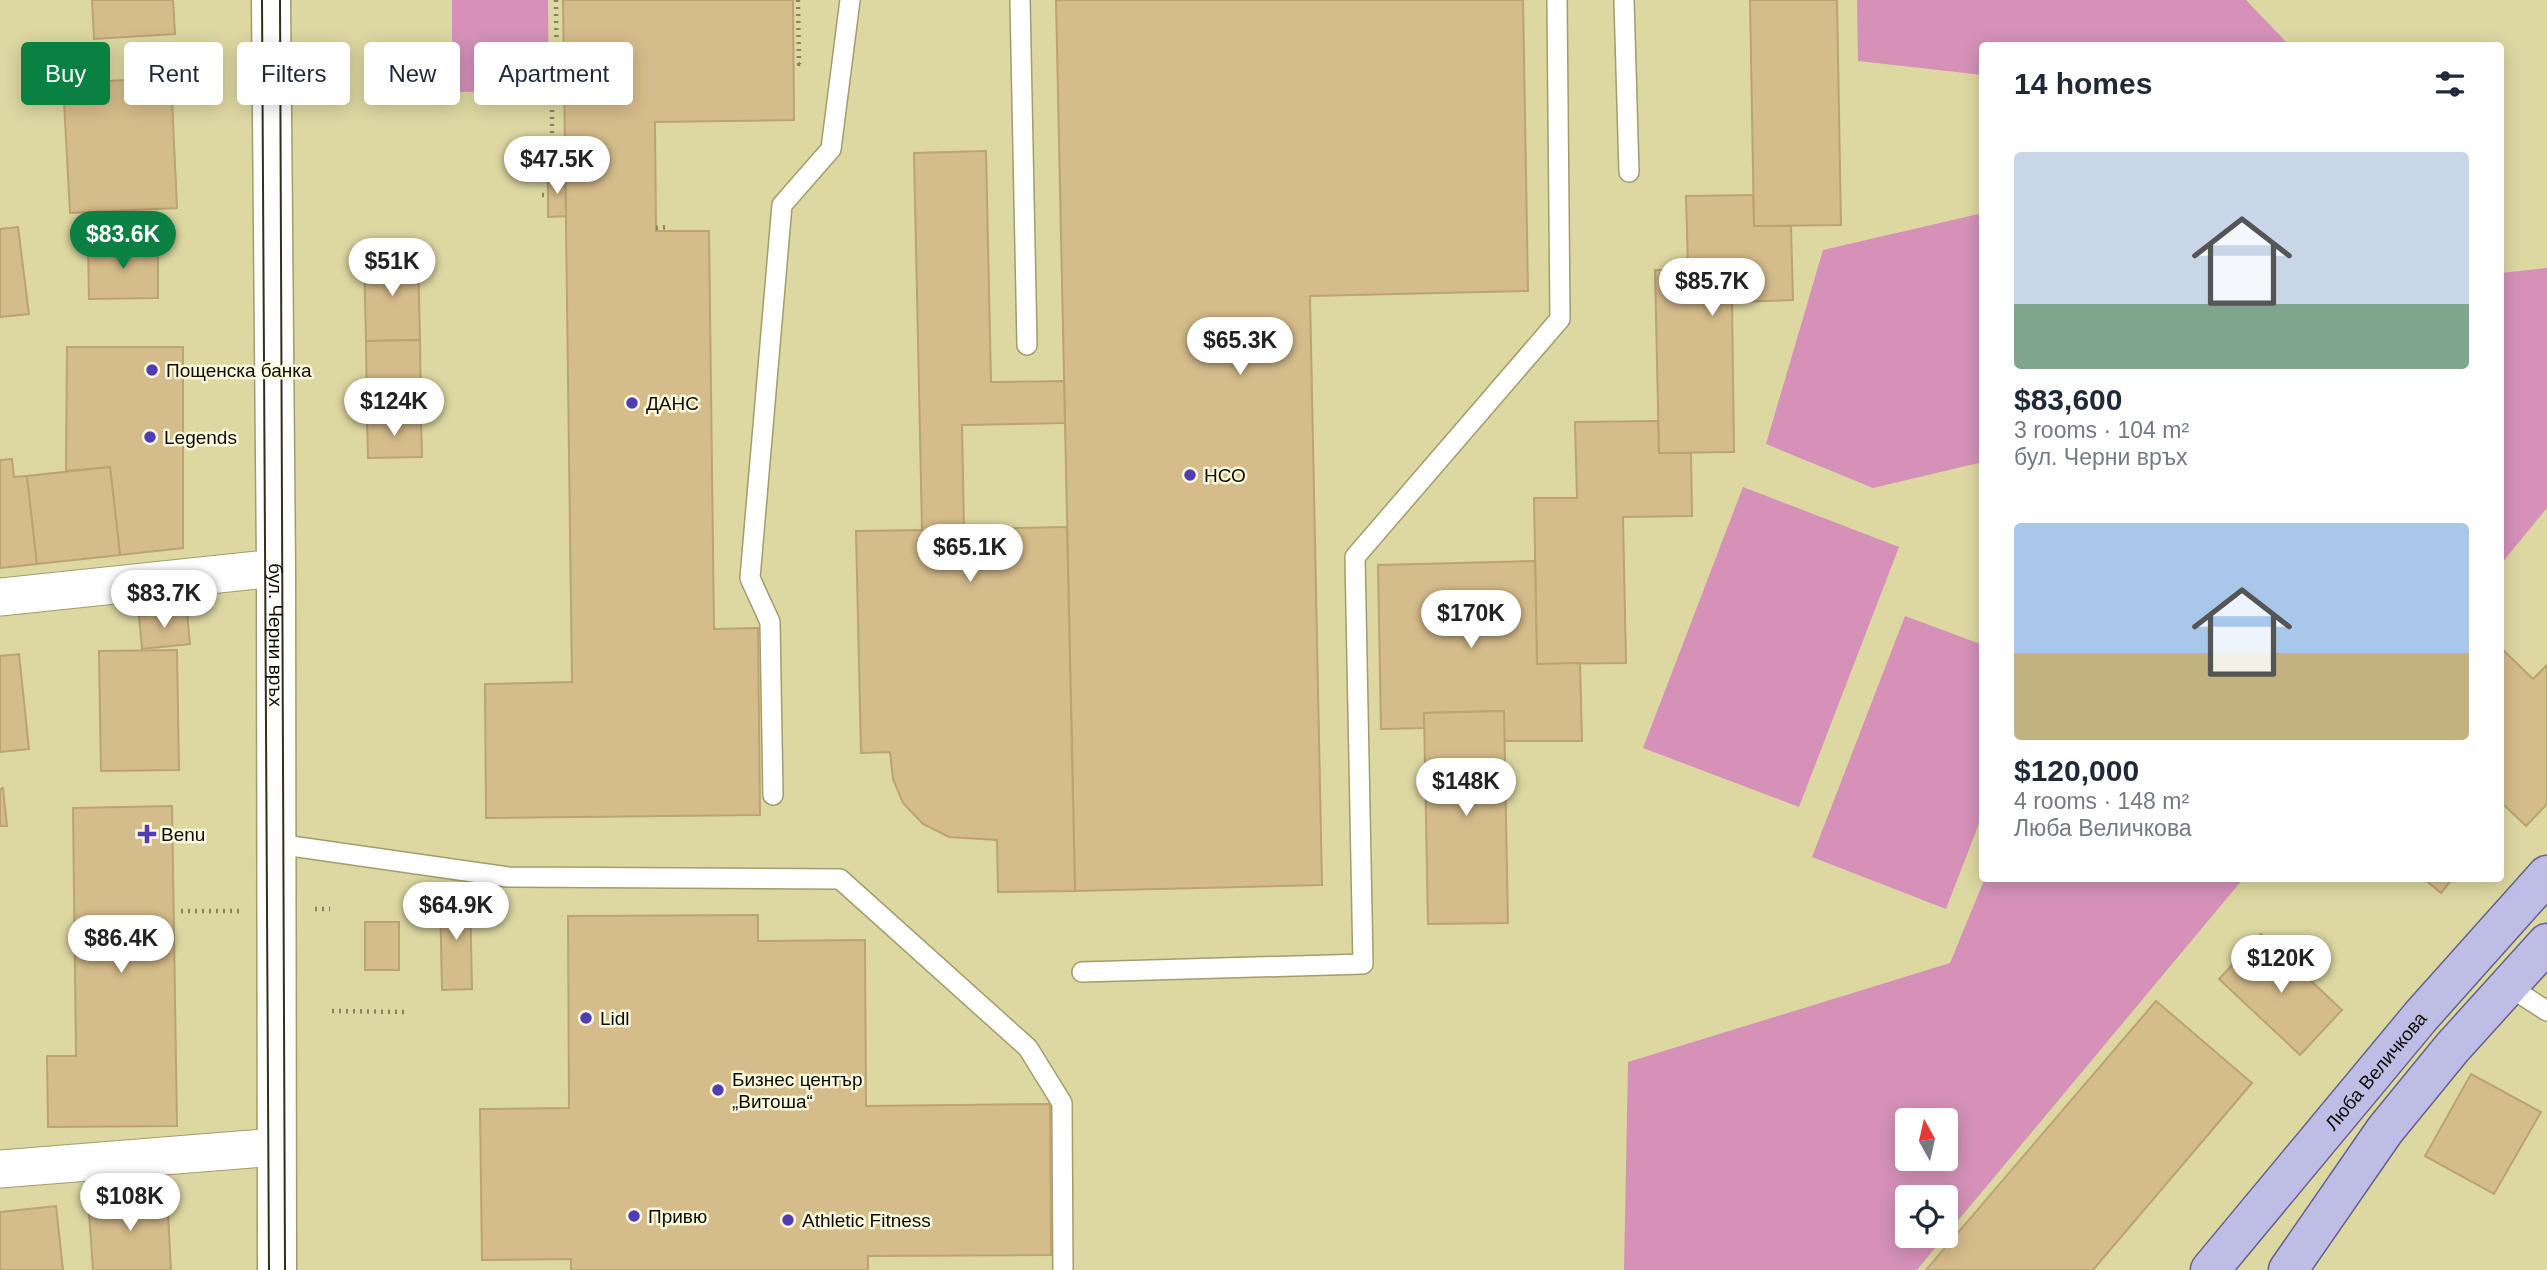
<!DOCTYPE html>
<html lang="en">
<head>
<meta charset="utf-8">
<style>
	body { margin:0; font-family:Helvetica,sans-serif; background:#f6f6f7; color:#1f2937; height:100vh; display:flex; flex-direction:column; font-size:26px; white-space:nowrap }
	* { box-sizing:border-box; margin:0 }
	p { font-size:23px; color:#747a83 }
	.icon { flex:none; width:38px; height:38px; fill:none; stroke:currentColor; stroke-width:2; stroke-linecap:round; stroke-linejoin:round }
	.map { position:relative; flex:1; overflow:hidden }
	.side { position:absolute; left:1979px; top:42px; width:525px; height:840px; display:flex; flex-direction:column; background:#fff; border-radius:7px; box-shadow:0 4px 18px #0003 }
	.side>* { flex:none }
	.top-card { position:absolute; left:21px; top:42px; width:665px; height:63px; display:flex; gap:14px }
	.needle { width:46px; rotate:352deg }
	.controls { position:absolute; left:1895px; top:1108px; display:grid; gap:14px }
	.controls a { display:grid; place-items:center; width:63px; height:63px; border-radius:7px; background:#fff; box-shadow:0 4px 18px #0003; font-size:35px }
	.price { position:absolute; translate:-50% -60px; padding:0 16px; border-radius:24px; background:#fff; color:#222; font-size:23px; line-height:46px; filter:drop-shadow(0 2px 4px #0008) }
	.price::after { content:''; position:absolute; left:50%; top:42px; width:21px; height:16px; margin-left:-10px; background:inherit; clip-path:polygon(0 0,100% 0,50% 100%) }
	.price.active { background:#0b8043; color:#fff }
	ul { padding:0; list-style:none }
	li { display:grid; align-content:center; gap:14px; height:371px; padding:0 35px }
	li span { display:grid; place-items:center; height:217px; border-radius:7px; color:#555 }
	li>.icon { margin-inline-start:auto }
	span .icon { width:126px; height:126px; fill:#fffc; stroke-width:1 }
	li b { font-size:30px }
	h2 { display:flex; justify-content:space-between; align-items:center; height:84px; padding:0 35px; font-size:30px }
	.tag { padding:0 24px; border-radius:7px; background:#fff; box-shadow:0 4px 18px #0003; font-size:24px; line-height:63px }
	.tag.active { background:#0b8043; color:#fff }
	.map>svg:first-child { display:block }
</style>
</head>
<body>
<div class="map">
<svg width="2547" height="1270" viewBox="0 0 2547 1270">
	<rect width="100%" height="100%" fill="#ddd8a2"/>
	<g fill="#d691b9" fill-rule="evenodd">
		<path d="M 452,0 L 548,0 L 549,91 L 452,92 Z"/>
		<path d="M 1857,0 L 2246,0 L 2289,45 L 1983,46 L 1983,75 L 1858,61 Z"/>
		<path d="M 1983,213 L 1983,462 L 1873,488 L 1766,444 L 1823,250 Z"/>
		<path d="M 2547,268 L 2547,508 L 2501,564 L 2501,273 Z"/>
		<path d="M 1743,487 L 1899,547 L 1799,807 L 1643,748 Z"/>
		<path d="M 1905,616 L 1983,645 L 1983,813 L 1946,909 L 1812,857 Z"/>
		<path d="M 1985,878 L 2243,879 L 1946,1235 L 1946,1197 L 1908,1197 L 1908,1236 L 1945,1236 L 1917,1270 L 1624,1270 L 1628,1062 L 1950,963 ZM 1908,1120 L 1946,1120 L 1946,1158 L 1908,1158 Z"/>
	</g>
	<g fill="#d5bc8b" stroke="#bba373" stroke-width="2">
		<path d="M 92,0 L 173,0 L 175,34 L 94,39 Z"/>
		<path d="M 563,0 L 793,0 L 794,120 L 655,122 L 656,231 L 709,231 L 714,629 L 758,628 L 760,815 L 486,818 L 485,684 L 572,682 Z"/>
		<path d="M 1056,0 L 1523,0 L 1528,291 L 1310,296 L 1322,885 L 1075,891 Z"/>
		<path d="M 1750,0 L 1837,0 L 1841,225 L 1754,226 Z"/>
		<path d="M 171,78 L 177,208 L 70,213 L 63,83 Z"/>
		<path d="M 986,151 L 991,382 L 1064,381 L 1065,423 L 962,425 L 964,529 L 1067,527 L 1075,891 L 998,892 L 997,840 L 949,837 L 923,824 L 903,803 L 893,779 L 890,752 L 861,753 L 856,531 L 922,530 L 914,153 Z"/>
		<path d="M 548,175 L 565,175 L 566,216 L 548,217 Z"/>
		<path d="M 1753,195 L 1754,226 L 1791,226 L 1793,300 L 1732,302 L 1734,452 L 1659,453 L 1655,270 L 1688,270 L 1686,196 Z"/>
		<path d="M 18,227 L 29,314 L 0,317 L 0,229 Z"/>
		<path d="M 158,243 L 158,298 L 89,299 L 88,245 Z"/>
		<path d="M 418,254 L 420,340 L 366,341 L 364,256 Z"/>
		<path d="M 420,340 L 421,418 L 367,419 L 366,341 Z"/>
		<path d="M 67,347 L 183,347 L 183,548 L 120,555 L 110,467 L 66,471 Z"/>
		<path d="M 421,418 L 422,457 L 368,458 L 367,419 Z"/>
		<path d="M 1658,421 L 1659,453 L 1691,453 L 1692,516 L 1623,517 L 1626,663 L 1537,664 L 1534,498 L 1577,498 L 1575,422 Z"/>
		<path d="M 12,459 L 14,477 L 27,476 L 37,564 L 0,568 L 0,460 Z"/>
		<path d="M 110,467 L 120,555 L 37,564 L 27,476 Z"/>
		<path d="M 1535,561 L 1537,664 L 1580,663 L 1582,741 L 1504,741 L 1504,711 L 1424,713 L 1424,728 L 1381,729 L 1378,565 Z"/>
		<path d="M 187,612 L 190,644 L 142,649 L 139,616 Z"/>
		<path d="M 2501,648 L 2533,679 L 2547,665 L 2547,804 L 2526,826 L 2501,802 Z"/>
		<path d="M 177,650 L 179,770 L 101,771 L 99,651 Z"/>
		<path d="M 19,654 L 29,749 L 0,752 L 0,656 Z"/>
		<path d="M 1504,711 L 1508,923 L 1428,924 L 1424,713 Z"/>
		<path d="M 3,788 L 7,826 L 0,826 L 0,789 Z"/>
		<path d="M 172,806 L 177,1126 L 48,1127 L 47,1056 L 76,1056 L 73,808 Z"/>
		<path d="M 2423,878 L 2453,878 L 2441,893 Z"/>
		<path d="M 470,895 L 472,989 L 442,990 L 440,896 Z"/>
		<path d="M 758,915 L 758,941 L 865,940 L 866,1106 L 1050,1104 L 1051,1255 L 868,1256 L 868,1270 L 571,1270 L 571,1259 L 482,1260 L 480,1109 L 569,1108 L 568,916 Z"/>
		<rect x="365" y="922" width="34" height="48"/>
		<path d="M 2261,934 L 2342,1010 L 2300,1055 L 2219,979 Z"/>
		<path d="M 2156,1001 L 2252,1083 L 2093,1270 L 1926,1270 Z"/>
		<path d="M 2471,1074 L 2541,1112 L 2494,1194 L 2425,1156 Z"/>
		<path d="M 167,1194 L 171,1270 L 93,1270 L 88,1199 Z"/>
		<path d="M 56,1206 L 63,1270 L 0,1270 L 0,1212 Z"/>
	</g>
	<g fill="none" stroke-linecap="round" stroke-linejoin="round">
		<defs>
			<g id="service">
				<path d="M 1020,0 L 1027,345"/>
				<path d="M 1624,0 L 1629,172"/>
				<path d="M 773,795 L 770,622 L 750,578 L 782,205 L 831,149 L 850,0"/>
				<path d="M 277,844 L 508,877 L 840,879 L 1028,1048 L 1062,1103 L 1063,1270"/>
				<path d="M 1082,972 L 1363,964 L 1355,557 L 1560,319 L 1557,0"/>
				<path d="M 2508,986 L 2547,1011"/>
			</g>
			<g id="minor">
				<path d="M 0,597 L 276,568"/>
				<path d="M 0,1169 L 276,1147"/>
			</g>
			<g id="secondary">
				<path id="s1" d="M 271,0 L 276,568 L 277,1270"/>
			</g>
			<g id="primary">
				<path id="s2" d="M 2210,1270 L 2421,1016 L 2547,875"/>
				<path d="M 2288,1270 L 2385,1130 L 2452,1048 L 2547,943"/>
			</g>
		</defs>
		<use href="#service" stroke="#a29d6a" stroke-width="22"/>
		<use href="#minor" stroke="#a29d6a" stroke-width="39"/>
		<use href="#secondary" stroke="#a29d6a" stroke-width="41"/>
		<use href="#primary" stroke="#63628a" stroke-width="41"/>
		<g stroke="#87845f" stroke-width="4.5" stroke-dasharray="2 5" stroke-linecap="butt">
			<path d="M 798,0 L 799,64 L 805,63"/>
			<path d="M 528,99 L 557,99 L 556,0"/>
			<path d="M 542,166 L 552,165 L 552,99"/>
			<path d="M 542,195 L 548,195"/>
			<path d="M 656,228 L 668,227"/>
			<path d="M 315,909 L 330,909"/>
			<path d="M 181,911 L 239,911"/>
			<path d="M 332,1011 L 409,1012"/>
		</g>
		<use href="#service" stroke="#fff" stroke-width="19"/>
		<use href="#minor" stroke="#fff" stroke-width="37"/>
		<use href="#secondary" stroke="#fff" stroke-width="38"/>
		<use href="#primary" stroke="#bdbde6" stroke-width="38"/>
		<g stroke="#322f1c" stroke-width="2">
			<path d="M 262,0 L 269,1270"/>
			<path d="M 280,0 L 285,1270"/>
		</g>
	</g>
	<g fill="#503db4" stroke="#faf8dd" stroke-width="2.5">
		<circle cx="152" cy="370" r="7"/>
		<circle cx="632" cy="403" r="7"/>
		<circle cx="150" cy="437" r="7"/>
		<circle cx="1190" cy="475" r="7"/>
		<path d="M143.5 823.5h7v7h7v7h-7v7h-7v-7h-7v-7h7z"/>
		<circle cx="586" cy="1018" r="7"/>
		<circle cx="718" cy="1090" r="7"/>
		<circle cx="634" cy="1216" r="7"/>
		<circle cx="788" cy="1220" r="7"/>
	</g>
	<g text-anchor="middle" stroke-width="5" stroke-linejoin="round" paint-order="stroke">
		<g font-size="19" fill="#0e0c00" stroke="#faf8dd" text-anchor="start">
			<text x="166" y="377">Пощенска банка</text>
			<text x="646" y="410">ДАНС</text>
			<text x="164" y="444">Legends</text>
			<text x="1204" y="482">НСО</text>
			<text x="161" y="841">Benu</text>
			<text x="600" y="1025">Lidl</text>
			<text x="732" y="1086">Бизнес център<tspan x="732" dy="22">„Витоша“</tspan></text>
			<text x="648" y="1223">Привю</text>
			<text x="802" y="1227">Athletic Fitness</text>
		</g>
		<g font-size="19" fill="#0e0c00" stroke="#faf8dd">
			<text dy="7" stroke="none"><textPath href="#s1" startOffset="635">бул. Черни връх</textPath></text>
			<text dy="7" stroke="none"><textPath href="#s2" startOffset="259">Люба Величкова</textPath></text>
		</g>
	</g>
</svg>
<div class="controls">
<a><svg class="needle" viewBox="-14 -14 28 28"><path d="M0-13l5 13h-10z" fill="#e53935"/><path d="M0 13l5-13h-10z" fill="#747a83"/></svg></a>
<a><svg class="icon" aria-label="locate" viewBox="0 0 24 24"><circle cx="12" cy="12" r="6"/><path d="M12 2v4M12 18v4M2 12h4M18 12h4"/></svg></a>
</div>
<b class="price" style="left:557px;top:196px">$47.5K</b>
<b class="price active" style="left:123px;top:271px">$83.6K</b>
<b class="price" style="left:392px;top:298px">$51K</b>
<b class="price" style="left:1712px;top:318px">$85.7K</b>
<b class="price" style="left:1240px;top:377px">$65.3K</b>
<b class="price" style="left:394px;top:438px">$124K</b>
<b class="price" style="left:970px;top:584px">$65.1K</b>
<b class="price" style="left:164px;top:630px">$83.7K</b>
<b class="price" style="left:1471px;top:650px">$170K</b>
<b class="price" style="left:1466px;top:818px">$148K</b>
<b class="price" style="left:456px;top:942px">$64.9K</b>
<b class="price" style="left:121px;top:975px">$86.4K</b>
<b class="price" style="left:2281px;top:995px">$120K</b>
<b class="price" style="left:130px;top:1233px">$108K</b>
<div class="top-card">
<a class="tag active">Buy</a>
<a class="tag">Rent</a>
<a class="tag">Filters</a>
<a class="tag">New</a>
<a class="tag">Apartment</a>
</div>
<section class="side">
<h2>14 homes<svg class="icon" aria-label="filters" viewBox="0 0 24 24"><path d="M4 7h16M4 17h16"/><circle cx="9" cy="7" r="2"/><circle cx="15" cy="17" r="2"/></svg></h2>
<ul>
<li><span style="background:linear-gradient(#c9d6e8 70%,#7fa58c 0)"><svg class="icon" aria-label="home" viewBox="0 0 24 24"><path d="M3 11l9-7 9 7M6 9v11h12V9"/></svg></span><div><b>$83,600</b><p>3 rooms · 104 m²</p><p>бул. Черни връх</p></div></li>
<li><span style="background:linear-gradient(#a9c7e8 60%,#c2b280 0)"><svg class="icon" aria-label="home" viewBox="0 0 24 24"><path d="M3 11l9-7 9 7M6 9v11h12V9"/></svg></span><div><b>$120,000</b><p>4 rooms · 148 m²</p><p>Люба Величкова</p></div></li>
</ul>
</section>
</div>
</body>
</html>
